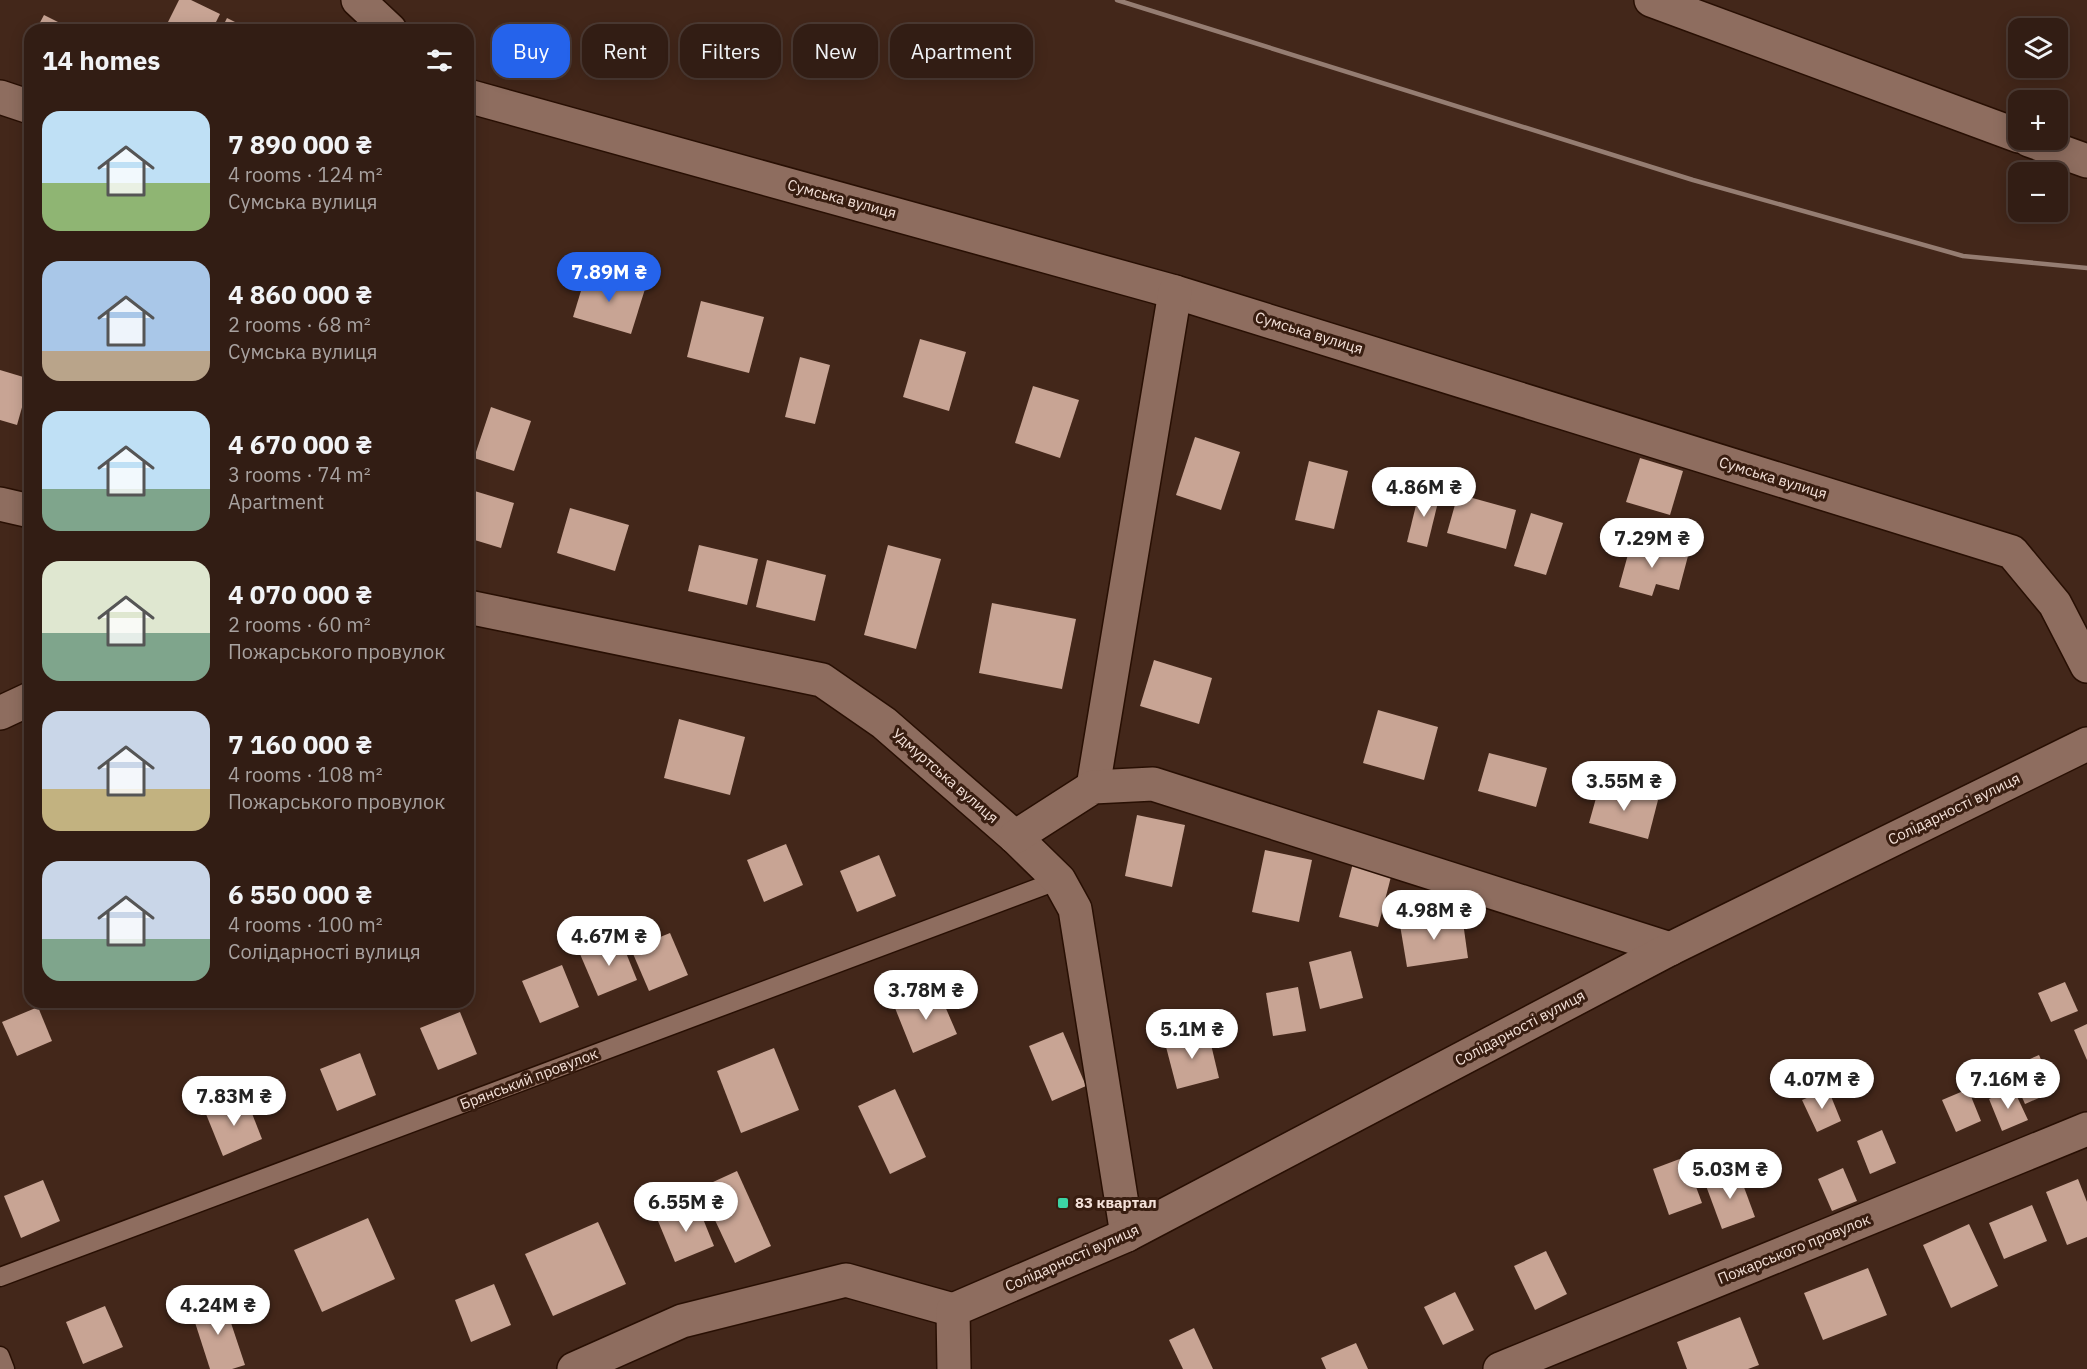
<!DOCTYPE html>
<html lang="en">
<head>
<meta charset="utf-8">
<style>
	body { margin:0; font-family:"IBM Plex Sans",sans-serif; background:#3a261d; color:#f1f3f6; height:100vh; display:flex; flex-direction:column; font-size:22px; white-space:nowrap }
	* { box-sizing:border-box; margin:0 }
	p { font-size:20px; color:#a8a2a0 }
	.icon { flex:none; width:33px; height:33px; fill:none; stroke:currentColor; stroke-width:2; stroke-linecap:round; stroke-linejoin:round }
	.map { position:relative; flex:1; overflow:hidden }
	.details { position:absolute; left:24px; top:24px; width:450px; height:984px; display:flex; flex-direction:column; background:#321d14; border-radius:18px; box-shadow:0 3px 15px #0003,0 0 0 2px #4d3b34 }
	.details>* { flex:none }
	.top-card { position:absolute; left:492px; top:24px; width:570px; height:54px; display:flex; gap:12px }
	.buttons { position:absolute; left:2008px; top:18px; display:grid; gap:12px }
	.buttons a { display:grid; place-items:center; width:60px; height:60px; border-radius:12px; background:#321d14; box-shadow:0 3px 15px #0003,0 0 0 2px #4d3b34; font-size:30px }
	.price { position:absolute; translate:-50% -51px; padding:0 14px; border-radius:21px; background:#fff; color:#222; font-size:20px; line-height:39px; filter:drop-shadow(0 2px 3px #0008) }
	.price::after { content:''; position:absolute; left:50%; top:36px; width:18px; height:14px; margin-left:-9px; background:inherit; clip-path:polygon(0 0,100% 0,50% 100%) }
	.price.current { background:#2563eb; color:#fff }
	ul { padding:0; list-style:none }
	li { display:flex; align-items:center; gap:18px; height:150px; padding:0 18px }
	li span { display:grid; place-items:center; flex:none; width:168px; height:120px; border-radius:18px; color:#555 }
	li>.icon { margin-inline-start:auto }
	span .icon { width:72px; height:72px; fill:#fffc; stroke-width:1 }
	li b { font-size:26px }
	h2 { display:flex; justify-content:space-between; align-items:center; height:72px; padding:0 18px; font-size:26px }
	.pill { padding:0 21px; border-radius:18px; background:#321d14; box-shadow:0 3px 15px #0003,0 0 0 2px #4d3b34; font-size:21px; line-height:54px }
	.pill.current { background:#2563eb; color:#fff }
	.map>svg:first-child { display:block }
</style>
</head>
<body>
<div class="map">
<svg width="2087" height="1369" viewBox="0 0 2087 1369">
	<rect width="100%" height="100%" fill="#43271a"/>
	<g fill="#c8a494">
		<path d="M 179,0 L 191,0 L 220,14 L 212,30 L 164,30 Z"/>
		<path d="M 44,15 L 74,30 L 36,30 Z"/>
		<path d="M 227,18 L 251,30 L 221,30 Z"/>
		<path d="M 587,271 L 645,289 L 631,334 L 573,317 Z"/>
		<path d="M 701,301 L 764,317 L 749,373 L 687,357 Z"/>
		<path d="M 920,339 L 966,352 L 949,411 L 903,397 Z"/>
		<path d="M 800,357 L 830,365 L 815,424 L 785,417 Z"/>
		<path d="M 0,370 L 30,379 L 17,425 L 0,420 Z"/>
		<path d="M 1033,386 L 1079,400 L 1060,458 L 1015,443 Z"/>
		<path d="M 491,407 L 531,421 L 514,471 L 474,458 Z"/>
		<path d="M 1195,437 L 1240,452 L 1221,510 L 1176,495 Z"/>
		<path d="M 1640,458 L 1683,471 L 1670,515 L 1626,502 Z"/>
		<path d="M 1309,461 L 1348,471 L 1334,529 L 1295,520 Z"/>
		<path d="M 468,489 L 514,503 L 501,548 L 468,538 Z"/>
		<path d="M 1420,489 L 1440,494 L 1427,547 L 1407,542 Z"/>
		<path d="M 1458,494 L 1516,510 L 1506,549 L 1447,533 Z"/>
		<path d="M 570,508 L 629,525 L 615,571 L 557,553 Z"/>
		<path d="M 1531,513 L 1563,523 L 1546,575 L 1514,566 Z"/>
		<path d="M 1632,540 L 1688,556 L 1679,590 L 1656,584 L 1652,596 L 1619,587 Z"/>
		<path d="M 699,545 L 758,559 L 747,605 L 688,591 Z"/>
		<path d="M 888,545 L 941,559 L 916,649 L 864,635 Z"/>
		<path d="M 767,560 L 826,575 L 815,621 L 756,607 Z"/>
		<path d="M 992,603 L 1076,619 L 1062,689 L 979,673 Z"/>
		<path d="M 1154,660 L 1212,678 L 1199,724 L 1140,706 Z"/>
		<path d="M 1378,710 L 1438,727 L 1424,780 L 1363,763 Z"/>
		<path d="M 679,719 L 745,737 L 730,795 L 664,778 Z"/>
		<path d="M 1489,753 L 1547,768 L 1536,807 L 1478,791 Z"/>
		<path d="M 1600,784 L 1658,800 L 1648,839 L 1589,823 Z"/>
		<path d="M 1137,815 L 1185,825 L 1172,887 L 1125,876 Z"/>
		<path d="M 786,844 L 803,885 L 764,902 L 747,860 Z"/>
		<path d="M 1265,850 L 1312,860 L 1299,922 L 1252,912 Z"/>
		<path d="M 879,855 L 896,896 L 857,912 L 840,871 Z"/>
		<path d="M 1354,859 L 1393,869 L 1378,927 L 1339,917 Z"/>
		<path d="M 1462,915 L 1468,958 L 1407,967 L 1400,925 Z"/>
		<path d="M 670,933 L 688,975 L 649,991 L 631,949 Z"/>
		<path d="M 620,938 L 637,980 L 598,996 L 580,954 Z"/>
		<path d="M 1351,951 L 1363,998 L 1320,1009 L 1309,962 Z"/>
		<path d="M 562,965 L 579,1007 L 540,1023 L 522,981 Z"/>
		<path d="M 2065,982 L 2078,1011 L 2051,1022 L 2038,993 Z"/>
		<path d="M 1298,987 L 1306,1031 L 1273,1036 L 1266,993 Z"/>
		<path d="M 938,990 L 957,1034 L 913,1053 L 895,1008 Z"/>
		<path d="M 38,1007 L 52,1041 L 17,1056 L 2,1022 Z"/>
		<path d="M 460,1012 L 477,1054 L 438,1070 L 420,1028 Z"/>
		<path d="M 2087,1024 L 2087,1060 L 2074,1030 Z"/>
		<path d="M 1063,1032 L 1086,1086 L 1052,1101 L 1029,1046 Z"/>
		<path d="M 1208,1032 L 1219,1078 L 1177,1089 L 1165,1043 Z"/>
		<path d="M 774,1048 L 799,1110 L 741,1133 L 717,1071 Z"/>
		<path d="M 360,1053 L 376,1095 L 337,1111 L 320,1069 Z"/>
		<path d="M 2039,1055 L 2055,1091 L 2025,1104 L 2009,1068 Z"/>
		<path d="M 2013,1088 L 2028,1120 L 2002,1131 L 1989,1099 Z"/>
		<path d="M 895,1089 L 926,1157 L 890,1174 L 858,1106 Z"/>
		<path d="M 1828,1089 L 1841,1121 L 1817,1132 L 1802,1100 Z"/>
		<path d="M 1968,1089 L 1981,1121 L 1956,1132 L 1942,1100 Z"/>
		<path d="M 246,1098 L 262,1139 L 223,1156 L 206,1114 Z"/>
		<path d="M 1882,1130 L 1896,1163 L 1870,1174 L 1857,1141 Z"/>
		<path d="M 1685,1157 L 1702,1203 L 1669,1215 L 1653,1169 Z"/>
		<path d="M 1843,1168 L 1857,1201 L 1832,1211 L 1818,1179 Z"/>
		<path d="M 737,1171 L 771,1246 L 735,1263 L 700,1188 Z"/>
		<path d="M 1738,1171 L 1755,1217 L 1722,1229 L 1705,1183 Z"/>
		<path d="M 2078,1179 L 2087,1202 L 2087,1237 L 2067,1245 L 2046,1192 Z"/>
		<path d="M 43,1180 L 60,1221 L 21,1238 L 4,1196 Z"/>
		<path d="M 697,1204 L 714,1246 L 675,1262 L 658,1221 Z"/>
		<path d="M 2032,1205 L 2047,1241 L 2004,1259 L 1989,1223 Z"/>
		<path d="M 368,1218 L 395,1279 L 322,1312 L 294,1250 Z"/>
		<path d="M 598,1222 L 626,1284 L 553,1316 L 525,1254 Z"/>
		<path d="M 1969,1224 L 1998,1286 L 1951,1308 L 1923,1245 Z"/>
		<path d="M 1546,1251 L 1567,1294 L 1535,1310 L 1514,1266 Z"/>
		<path d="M 1868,1268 L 1887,1315 L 1823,1340 L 1804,1293 Z"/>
		<path d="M 494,1284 L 511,1325 L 471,1342 L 455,1300 Z"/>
		<path d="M 1455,1292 L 1474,1330 L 1443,1345 L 1424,1307 Z"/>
		<path d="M 223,1299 L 245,1365 L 232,1369 L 210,1369 L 191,1310 Z"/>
		<path d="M 105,1306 L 123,1347 L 83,1364 L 66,1322 Z"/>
		<path d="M 1740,1317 L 1759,1365 L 1748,1369 L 1687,1369 L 1677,1342 Z"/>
		<path d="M 1194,1328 L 1213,1369 L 1183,1369 L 1169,1340 Z"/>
		<path d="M 1356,1343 L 1368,1369 L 1326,1369 L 1321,1358 Z"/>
	</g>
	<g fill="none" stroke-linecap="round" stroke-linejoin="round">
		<defs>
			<g id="service">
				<path d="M 0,1277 L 1059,880"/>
				<path d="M 0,1356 L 5,1369"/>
			</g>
			<g id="minor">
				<path d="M 358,0 L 390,30"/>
				<path d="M 1651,0 L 2019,136"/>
				<path d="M 468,96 L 1175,292 L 2012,552 L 2055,604 L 2087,666"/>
				<path d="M 0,97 L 30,107"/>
				<path d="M 2029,140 L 2087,161"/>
				<path d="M 0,504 L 30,511"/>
				<path d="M 468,607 L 822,680 L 884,723 L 1015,837 L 1059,880 L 1075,909 L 1127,1235"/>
				<path d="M 0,713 L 30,699"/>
				<path d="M 1093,787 L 1175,292"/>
				<path d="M 1015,837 L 1093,787 L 1153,784 L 1670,949"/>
				<path d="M 1500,1369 L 2087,1129"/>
			</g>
			<g id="tertiary">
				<path d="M 574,1369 L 682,1321 L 846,1280 L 953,1310"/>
				<path d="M 954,1369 L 953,1310 L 1127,1235 L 1670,949 L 2087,744"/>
			</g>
		</defs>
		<use href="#service" stroke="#280f03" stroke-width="21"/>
		<use href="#minor" stroke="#280f03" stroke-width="36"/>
		<use href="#tertiary" stroke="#280f03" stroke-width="36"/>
		<use href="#service" stroke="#8e6d5f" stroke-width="18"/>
		<use href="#minor" stroke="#8e6d5f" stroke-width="33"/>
		<use href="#tertiary" stroke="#8e6d5f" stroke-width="33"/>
		<path stroke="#957d72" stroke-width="4.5" d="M 1117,0 L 1693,180 L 1963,256 L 2087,268"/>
	</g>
	<rect fill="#3cd4a4" stroke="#381d10" stroke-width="2" x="1057" y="1197" width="12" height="12" rx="3"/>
	<g text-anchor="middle" stroke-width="6" stroke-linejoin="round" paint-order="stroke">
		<g font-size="15" fill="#f4e1d9" stroke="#381d10">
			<text transform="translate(842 199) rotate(15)" y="5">Сумська вулиця</text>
			<text transform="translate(1309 333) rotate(17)" y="5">Сумська вулиця</text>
			<text transform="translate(1773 478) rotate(17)" y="5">Сумська вулиця</text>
			<text transform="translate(945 776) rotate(41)" y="5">Удмуртська вулиця</text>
			<text transform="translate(1954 809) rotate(-26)" y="5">Солідарності вулиця</text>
			<text transform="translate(1520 1028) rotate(-28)" y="5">Солідарності вулиця</text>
			<text transform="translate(529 1079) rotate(-21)" y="5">Брянський провулок</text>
			<text transform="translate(1794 1249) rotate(-22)" y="5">Пожарського провулок</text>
			<text transform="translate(1072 1258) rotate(-24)" y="5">Солідарності вулиця</text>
		</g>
		<g font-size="15" font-weight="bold" fill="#f4e1d9" stroke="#381d10" text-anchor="start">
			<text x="1075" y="1208">83 квартал</text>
		</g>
	</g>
</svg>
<div class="buttons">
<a><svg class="icon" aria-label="layers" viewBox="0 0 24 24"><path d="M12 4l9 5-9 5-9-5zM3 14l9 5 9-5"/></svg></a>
<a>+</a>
<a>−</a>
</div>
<b class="price current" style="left:609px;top:303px">7.89M ₴</b>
<b class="price" style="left:1424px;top:518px">4.86M ₴</b>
<b class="price" style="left:1652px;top:569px">7.29M ₴</b>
<b class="price" style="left:1624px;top:812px">3.55M ₴</b>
<b class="price" style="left:1434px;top:941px">4.98M ₴</b>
<b class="price" style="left:609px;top:967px">4.67M ₴</b>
<b class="price" style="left:926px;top:1021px">3.78M ₴</b>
<b class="price" style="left:1192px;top:1060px">5.1M ₴</b>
<b class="price" style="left:1822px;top:1110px">4.07M ₴</b>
<b class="price" style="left:2008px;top:1110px">7.16M ₴</b>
<b class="price" style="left:234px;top:1127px">7.83M ₴</b>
<b class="price" style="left:1730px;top:1200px">5.03M ₴</b>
<b class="price" style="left:686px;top:1233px">6.55M ₴</b>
<b class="price" style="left:218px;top:1336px">4.24M ₴</b>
<div class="top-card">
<a class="pill current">Buy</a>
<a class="pill">Rent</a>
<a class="pill">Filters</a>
<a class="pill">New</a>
<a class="pill">Apartment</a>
</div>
<section class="details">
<h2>14 homes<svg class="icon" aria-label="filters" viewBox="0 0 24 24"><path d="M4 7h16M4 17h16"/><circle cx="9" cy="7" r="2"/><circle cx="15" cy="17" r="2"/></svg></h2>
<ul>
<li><span style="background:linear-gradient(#bfe0f5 60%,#8fb573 0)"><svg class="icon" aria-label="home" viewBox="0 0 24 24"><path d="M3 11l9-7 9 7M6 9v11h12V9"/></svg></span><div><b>7 890 000 ₴</b><p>4 rooms · 124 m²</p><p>Сумська вулиця</p></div></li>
<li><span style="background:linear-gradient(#a9c7e8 75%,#b9a48a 0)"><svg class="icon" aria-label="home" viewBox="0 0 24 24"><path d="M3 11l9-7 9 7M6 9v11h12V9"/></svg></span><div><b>4 860 000 ₴</b><p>2 rooms · 68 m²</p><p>Сумська вулиця</p></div></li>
<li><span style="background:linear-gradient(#bfe0f5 65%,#7fa58c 0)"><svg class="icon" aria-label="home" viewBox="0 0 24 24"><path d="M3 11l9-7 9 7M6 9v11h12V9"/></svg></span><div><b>4 670 000 ₴</b><p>3 rooms · 74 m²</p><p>Apartment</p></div></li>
<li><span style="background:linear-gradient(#dfe7d0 60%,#7fa58c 0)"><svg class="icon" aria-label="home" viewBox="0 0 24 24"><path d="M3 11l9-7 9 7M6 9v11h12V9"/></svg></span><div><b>4 070 000 ₴</b><p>2 rooms · 60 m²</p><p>Пожарського провулок</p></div></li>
<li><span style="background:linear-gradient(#c9d6e8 65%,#c2b280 0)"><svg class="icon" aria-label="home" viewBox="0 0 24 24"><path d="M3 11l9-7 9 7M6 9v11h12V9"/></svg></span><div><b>7 160 000 ₴</b><p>4 rooms · 108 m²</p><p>Пожарського провулок</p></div></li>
<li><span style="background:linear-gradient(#c9d6e8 65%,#7fa58c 0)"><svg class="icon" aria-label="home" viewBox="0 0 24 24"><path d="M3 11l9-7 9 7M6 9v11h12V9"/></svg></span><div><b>6 550 000 ₴</b><p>4 rooms · 100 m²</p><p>Солідарності вулиця</p></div></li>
</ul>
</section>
</div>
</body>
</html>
